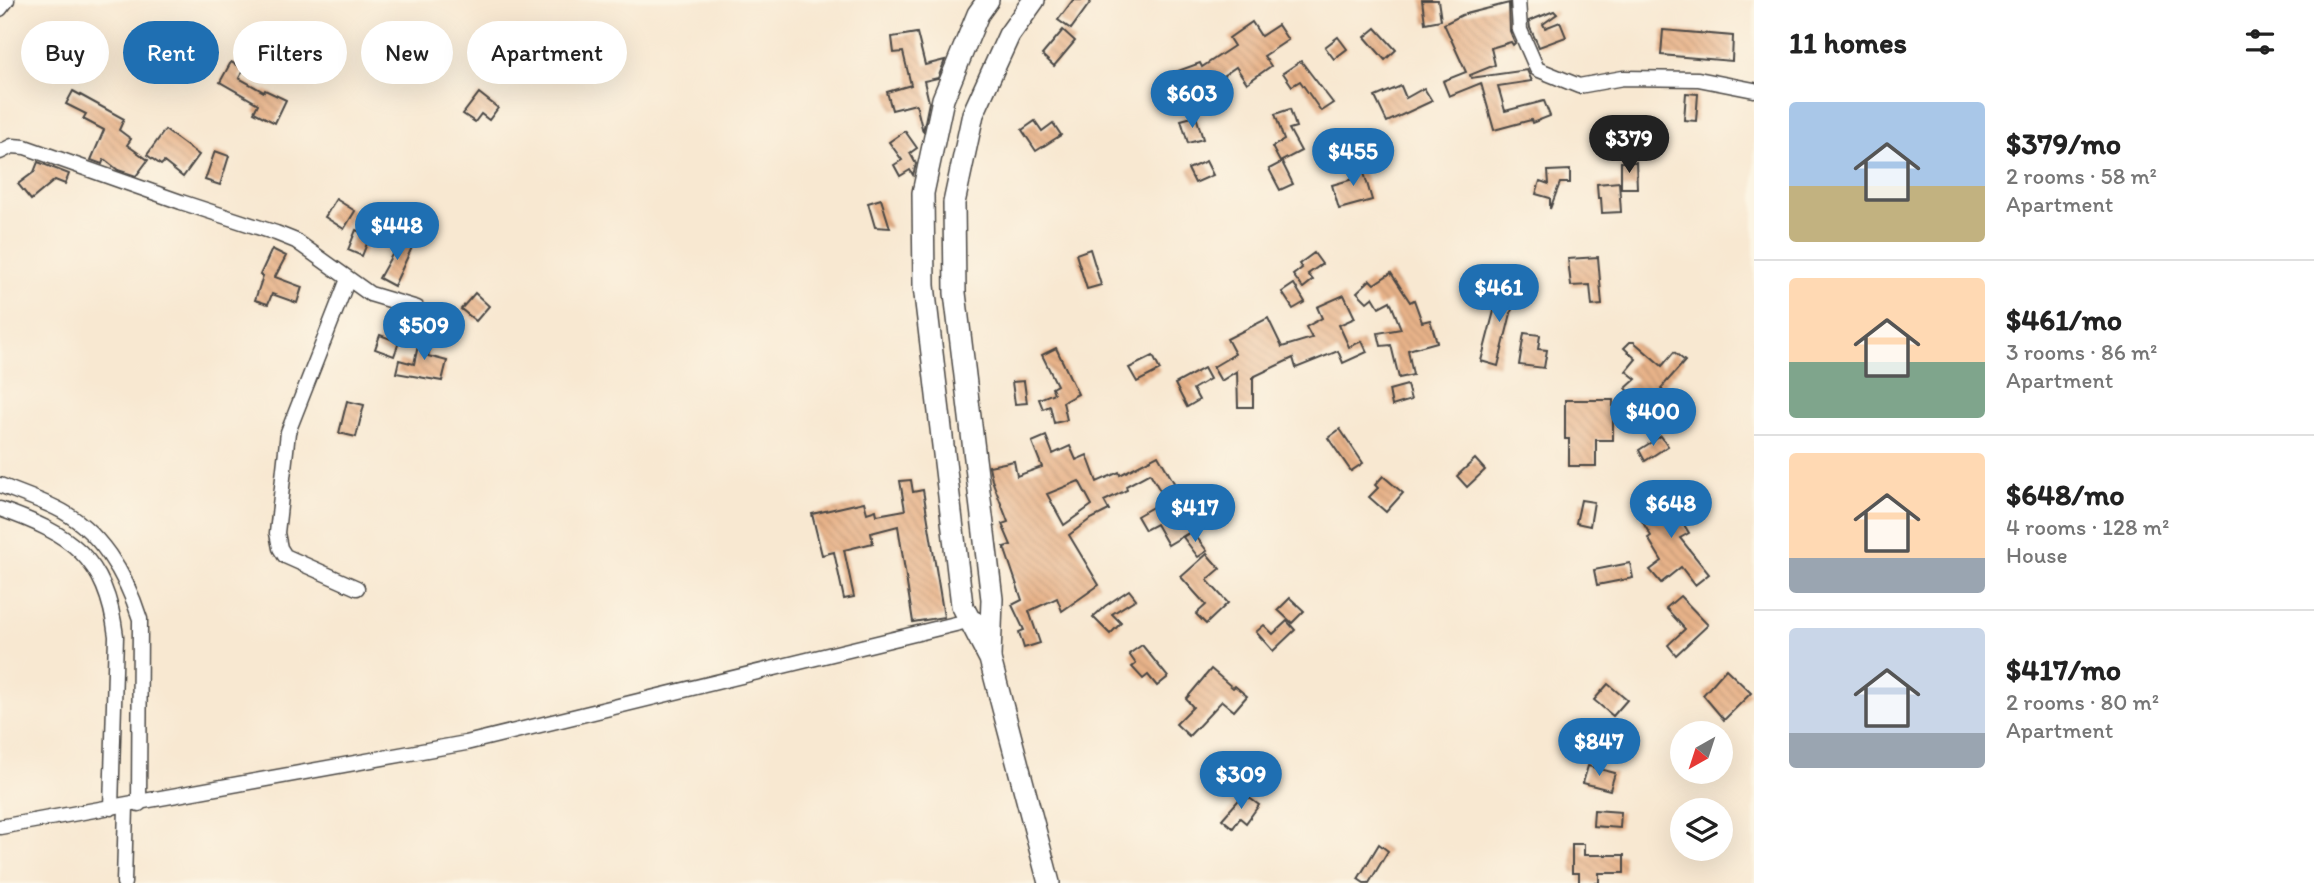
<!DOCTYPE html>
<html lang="en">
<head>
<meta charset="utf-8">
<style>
	body { margin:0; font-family:Itim,sans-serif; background:#f2f2f2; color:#222; height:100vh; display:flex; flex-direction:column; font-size:26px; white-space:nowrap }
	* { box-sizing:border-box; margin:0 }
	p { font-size:23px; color:#767676 }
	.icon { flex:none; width:38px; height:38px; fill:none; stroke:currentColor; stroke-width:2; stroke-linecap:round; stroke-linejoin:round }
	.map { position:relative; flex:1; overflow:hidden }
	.sheet { display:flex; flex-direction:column; background:#fff; width:560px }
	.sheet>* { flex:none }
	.hud { position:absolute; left:21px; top:21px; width:665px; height:63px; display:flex; gap:14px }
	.needle { width:46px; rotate:219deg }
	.controls { position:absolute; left:1670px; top:721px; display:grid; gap:14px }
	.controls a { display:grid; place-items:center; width:63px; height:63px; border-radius:50%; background:#fff; box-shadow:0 7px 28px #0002; font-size:35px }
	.price { position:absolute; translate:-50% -60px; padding:0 16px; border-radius:24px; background:#1f6fb2; color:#fff; font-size:23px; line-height:46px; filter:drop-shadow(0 2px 4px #0008) }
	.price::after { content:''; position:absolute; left:50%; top:42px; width:21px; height:16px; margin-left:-10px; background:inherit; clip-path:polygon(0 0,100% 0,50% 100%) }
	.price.on { background:#222; color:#fff }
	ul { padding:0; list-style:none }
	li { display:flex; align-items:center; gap:21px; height:175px; padding:0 35px }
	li+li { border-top:2px solid #e0e0e0 }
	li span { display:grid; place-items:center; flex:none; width:196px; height:140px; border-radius:7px; color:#555 }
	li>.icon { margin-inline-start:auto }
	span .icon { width:84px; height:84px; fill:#fffc; stroke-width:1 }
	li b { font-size:30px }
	h2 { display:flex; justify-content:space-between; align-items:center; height:84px; padding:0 35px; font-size:30px }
	.tag { padding:0 24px; border-radius:32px; background:#fff; box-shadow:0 7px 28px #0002; font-size:24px; line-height:63px }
	.tag.on { background:#1f6fb2; color:#fff }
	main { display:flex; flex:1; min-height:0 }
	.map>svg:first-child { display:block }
</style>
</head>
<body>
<main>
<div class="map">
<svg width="1754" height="883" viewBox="0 0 1754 883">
	<defs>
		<pattern id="building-back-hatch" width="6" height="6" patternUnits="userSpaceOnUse" patternTransform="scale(1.75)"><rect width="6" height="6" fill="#e7b289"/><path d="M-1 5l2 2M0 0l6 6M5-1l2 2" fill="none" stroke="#c69976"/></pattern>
	</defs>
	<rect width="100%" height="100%" fill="#fcf5e5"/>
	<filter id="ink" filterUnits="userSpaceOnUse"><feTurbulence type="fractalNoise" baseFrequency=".0143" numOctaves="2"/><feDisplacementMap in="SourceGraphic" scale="14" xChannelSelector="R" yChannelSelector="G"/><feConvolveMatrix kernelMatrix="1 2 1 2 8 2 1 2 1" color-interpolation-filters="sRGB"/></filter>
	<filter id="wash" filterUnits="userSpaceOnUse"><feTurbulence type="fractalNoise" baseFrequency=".00686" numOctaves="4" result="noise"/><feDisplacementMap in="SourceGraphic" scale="28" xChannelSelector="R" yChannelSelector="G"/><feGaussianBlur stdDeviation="1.57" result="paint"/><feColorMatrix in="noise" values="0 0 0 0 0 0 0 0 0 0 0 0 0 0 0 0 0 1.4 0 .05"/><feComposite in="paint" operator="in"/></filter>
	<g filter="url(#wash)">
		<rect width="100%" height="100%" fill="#f8e8d1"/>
		<g id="blocks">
			<g fill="url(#building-back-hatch)" fill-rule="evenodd">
				<path d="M 1073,0 L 1092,0 L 1071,29 L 1058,20 Z"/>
				<path d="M 1422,0 L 1438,0 L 1441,20 L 1425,23 Z"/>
				<path d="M 1509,3 L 1510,31 L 1515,43 L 1513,45 L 1511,42 L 1491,48 L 1495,65 L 1470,75 L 1471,78 L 1527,70 L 1532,81 L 1498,86 L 1505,111 L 1544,101 L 1550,116 L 1532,123 L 1531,120 L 1494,130 L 1481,83 L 1449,96 L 1443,81 L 1466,72 L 1444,24 L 1462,15 Z"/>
				<path d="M 1554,11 L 1557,14 L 1543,24 L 1545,28 L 1560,22 L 1566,37 L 1539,47 L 1530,28 L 1529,21 Z"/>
				<path d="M 1252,22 L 1261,36 L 1278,25 L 1288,40 L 1264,56 L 1271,66 L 1247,83 L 1236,67 L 1208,86 L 1203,78 L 1169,90 L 1164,76 L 1200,63 L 1202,67 L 1234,46 L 1229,38 Z"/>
				<path d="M 1376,28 L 1396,50 L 1385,60 L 1365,37 Z"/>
				<path d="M 1063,30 L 1075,41 L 1054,66 L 1042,55 Z"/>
				<path d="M 1663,30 L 1733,36 L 1732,61 L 1661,55 Z"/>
				<path d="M 917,33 L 925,65 L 945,60 L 938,78 L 924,81 L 929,102 L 923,132 L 916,104 L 892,110 L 887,92 L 911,85 L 903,52 L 894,53 L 892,37 Z"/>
				<path d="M 1338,37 L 1347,49 L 1334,59 L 1325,47 Z"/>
				<path d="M 1301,61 L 1333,103 L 1321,111 L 1300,81 L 1292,86 L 1283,73 Z"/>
				<path d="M 231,62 L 244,69 L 239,78 L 264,92 L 265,90 L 286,100 L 275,123 L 254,112 L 258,104 L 220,82 Z"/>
				<path d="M 1401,86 L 1406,98 L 1424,88 L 1432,101 L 1387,122 L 1375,97 Z"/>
				<path d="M 73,91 L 124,119 L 119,130 L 131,139 L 127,145 L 148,160 L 136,176 L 118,170 L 104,159 L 102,164 L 91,160 L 104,130 L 83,119 L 86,114 L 66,104 Z"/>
				<path d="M 479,93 L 498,108 L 489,120 L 481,114 L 475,122 L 463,114 Z"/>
				<path d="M 1686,93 L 1698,94 L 1696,121 L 1684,120 Z"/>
				<path d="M 1290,109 L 1296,127 L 1289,129 L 1301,151 L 1280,162 L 1272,147 L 1284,140 L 1275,114 Z"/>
				<path d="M 1196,116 L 1203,139 L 1188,143 L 1181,120 Z"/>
				<path d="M 1035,121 L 1042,131 L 1053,123 L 1061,135 L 1036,151 L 1022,130 Z"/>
				<path d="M 165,130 L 199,155 L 183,177 L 164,162 L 161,165 L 147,155 Z"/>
				<path d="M 905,131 L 917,148 L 910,153 L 916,164 L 913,175 L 910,170 L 900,176 L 894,165 L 902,160 L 889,142 Z"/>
				<path d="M 215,151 L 229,156 L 220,185 L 205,180 Z"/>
				<path d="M 1360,159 L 1372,200 L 1339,209 L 1332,185 L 1353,179 L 1348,163 Z"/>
				<path d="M 1206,161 L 1213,175 L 1195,183 L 1188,169 Z"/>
				<path d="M 38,162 L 69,174 L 65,184 L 55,180 L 31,200 L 18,184 L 34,172 Z"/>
				<path d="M 1282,162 L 1293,184 L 1280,190 L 1269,169 Z"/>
				<path d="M 1621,162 L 1636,162 L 1637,188 L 1621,188 Z"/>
				<path d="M 1570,170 L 1570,183 L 1560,183 L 1550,209 L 1550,198 L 1536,194 L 1540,181 L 1549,184 L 1548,171 Z"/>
				<path d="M 1619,182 L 1621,212 L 1602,213 L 1601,198 L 1598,198 L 1597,184 Z"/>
				<path d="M 336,199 L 355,211 L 344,229 L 325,217 Z"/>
				<path d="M 881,199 L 890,228 L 875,227 L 868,203 Z"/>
				<path d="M 356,230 L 370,236 L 362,256 L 348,250 Z"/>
				<path d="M 402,237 L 414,243 L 394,286 L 379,278 Z"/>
				<path d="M 272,249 L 286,256 L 275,277 L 302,287 L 297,303 L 272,294 L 268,304 L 255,300 L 263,276 L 260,275 Z"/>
				<path d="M 1090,249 L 1101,285 L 1087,289 L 1076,254 Z"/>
				<path d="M 1314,253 L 1322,264 L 1308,274 L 1313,280 L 1303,288 L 1293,275 L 1302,268 L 1299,264 Z"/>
				<path d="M 1598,257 L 1602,305 L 1592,306 L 1590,285 L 1571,286 L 1568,259 Z"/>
				<path d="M 1391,273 L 1410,302 L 1414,300 L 1422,322 L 1430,320 L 1437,342 L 1408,350 L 1413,375 L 1399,378 L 1391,345 L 1381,346 L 1378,333 L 1401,329 L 1390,301 L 1379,307 L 1373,297 L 1367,302 L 1357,292 L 1370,280 L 1374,284 Z"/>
				<path d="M 1294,284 L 1305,302 L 1293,309 L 1282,292 Z"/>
				<path d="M 1501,284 L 1518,285 L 1498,366 L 1481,361 Z"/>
				<path d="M 475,293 L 489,306 L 476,321 L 461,309 Z"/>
				<path d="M 1344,295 L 1355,318 L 1339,325 L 1349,347 L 1362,341 L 1367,352 L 1343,363 L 1338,351 L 1296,368 L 1293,358 L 1253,377 L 1253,407 L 1238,407 L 1237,371 L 1221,381 L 1213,367 L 1235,354 L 1227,339 L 1268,318 L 1282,347 L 1312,338 L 1306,327 L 1322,318 L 1317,307 Z"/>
				<path d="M 421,332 L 433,335 L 428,356 L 447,361 L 442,381 L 396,373 L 399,360 L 414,364 Z"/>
				<path d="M 1524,333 L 1540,335 L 1538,349 L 1547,350 L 1544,368 L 1519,365 Z"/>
				<path d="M 380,335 L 399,342 L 394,356 L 375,349 Z"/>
				<path d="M 1630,342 L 1634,342 L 1662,366 L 1674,352 L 1685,361 L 1661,388 L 1663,391 L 1643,408 L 1626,388 L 1636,379 L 1626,371 L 1636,359 L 1624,348 Z"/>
				<path d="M 1056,348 L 1078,394 L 1063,402 L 1067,420 L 1054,423 L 1050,406 L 1043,409 L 1039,399 L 1054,393 L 1052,388 L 1057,385 L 1042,355 Z"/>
				<path d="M 1153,356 L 1160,370 L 1137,382 L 1129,368 Z"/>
				<path d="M 1204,368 L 1210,379 L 1193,389 L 1199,400 L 1187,407 L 1175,384 Z"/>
				<path d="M 1024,381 L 1027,403 L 1015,404 L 1012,382 Z"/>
				<path d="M 1407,385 L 1411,400 L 1392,406 L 1389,390 Z"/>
				<path d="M 1565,400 L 1613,400 L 1613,440 L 1596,440 L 1596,466 L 1569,466 L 1569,439 L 1565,439 Z"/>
				<path d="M 347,401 L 364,405 L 356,437 L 339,433 Z"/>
				<path d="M 1340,429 L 1363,463 L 1351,471 L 1328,438 Z"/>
				<path d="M 1046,436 L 1053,454 L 1070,446 L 1076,460 L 1087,455 L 1097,482 L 1119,472 L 1120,475 L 1158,455 L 1177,488 L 1163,496 L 1150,473 L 1126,486 L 1127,490 L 1104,501 L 1109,510 L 1089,520 L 1069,535 L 1099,585 L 1062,611 L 1057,598 L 1029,611 L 1040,643 L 1024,648 L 1019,632 L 1024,630 L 1012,605 L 1022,600 L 1004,547 L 1011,545 L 1002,524 L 1008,522 L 992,480 L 989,466 L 1014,461 L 1017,476 L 1042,467 L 1032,442 ZM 1079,481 L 1092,505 L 1064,525 L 1047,494 Z"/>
				<path d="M 1661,436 L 1668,446 L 1645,461 L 1639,450 Z"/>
				<path d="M 1475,459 L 1485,470 L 1467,487 L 1457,476 Z"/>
				<path d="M 1383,476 L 1403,493 L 1386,512 L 1369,497 L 1378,488 L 1375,485 Z"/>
				<path d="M 911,480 L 913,492 L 923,490 L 944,617 L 913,622 L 898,526 L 871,533 L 873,543 L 844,550 L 854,597 L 844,599 L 834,552 L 822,555 L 812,514 L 864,502 L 867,513 L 876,510 L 877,515 L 905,510 L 900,481 Z"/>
				<path d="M 1671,488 L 1685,511 L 1678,515 L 1689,533 L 1680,538 L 1709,574 L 1695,585 L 1681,567 L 1661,583 L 1650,570 L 1662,561 L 1648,538 L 1651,536 L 1642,521 L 1656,513 L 1649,503 Z"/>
				<path d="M 1170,497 L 1190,532 L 1168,545 L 1156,524 L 1145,530 L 1137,516 Z"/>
				<path d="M 1581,500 L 1594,502 L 1590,526 L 1576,523 Z"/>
				<path d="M 1192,531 L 1207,551 L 1198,557 L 1183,537 Z"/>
				<path d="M 1207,554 L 1220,569 L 1207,580 L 1228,603 L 1206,624 L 1196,614 L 1206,605 L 1181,577 Z"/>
				<path d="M 1630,563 L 1633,578 L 1597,585 L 1594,570 Z"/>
				<path d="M 1129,590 L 1136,599 L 1112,614 L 1121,623 L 1110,634 L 1093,617 L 1105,606 Z"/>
				<path d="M 1680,596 L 1708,625 L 1676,655 L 1668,645 L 1685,629 L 1666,608 Z"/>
				<path d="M 1290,598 L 1304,611 L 1292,623 L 1278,610 Z"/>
				<path d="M 1287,621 L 1295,630 L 1273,651 L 1256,632 L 1264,625 L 1273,634 Z"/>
				<path d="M 1142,645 L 1168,677 L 1157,686 L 1148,675 L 1143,679 L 1132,667 L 1136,664 L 1129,654 Z"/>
				<path d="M 1211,669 L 1233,688 L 1235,686 L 1247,696 L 1234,711 L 1222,701 L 1189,736 L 1176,724 L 1193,707 L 1186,699 Z"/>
				<path d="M 1726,669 L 1751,693 L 1724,720 L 1703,695 Z"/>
				<path d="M 1608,684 L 1627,700 L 1613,716 L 1594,700 Z"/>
				<path d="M 1588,766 L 1615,773 L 1610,790 L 1583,783 Z"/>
				<path d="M 1244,794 L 1259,805 L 1246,823 L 1240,818 L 1233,828 L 1222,819 Z"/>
				<path d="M 1594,810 L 1621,812 L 1620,828 L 1593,826 Z"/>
				<path d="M 1379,844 L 1388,851 L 1369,883 L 1364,883 L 1358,879 Z"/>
				<path d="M 1572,844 L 1584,844 L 1584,855 L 1624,855 L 1624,873 L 1599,873 L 1599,883 L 1579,883 L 1579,873 L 1572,873 Z"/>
			</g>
		</g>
	</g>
	<g filter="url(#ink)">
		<use href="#blocks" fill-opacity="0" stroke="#4a4744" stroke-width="2"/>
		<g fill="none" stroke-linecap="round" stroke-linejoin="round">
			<defs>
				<g id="minor">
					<path d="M 1518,0 L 1520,30 L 1537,69 L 1579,86 L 1623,78 L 1698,79 L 1754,90"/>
					<path d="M 0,9 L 7,0"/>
					<path d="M 0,152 L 12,146 L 25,147 L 181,202 L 276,233 L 296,241 L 370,294 L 417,308"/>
					<path d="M 348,279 L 288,432 L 277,533 L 280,548 L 285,556 L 357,588"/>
					<path d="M 0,485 C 19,493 38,499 56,508 C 100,529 126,575 140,619 L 139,804"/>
					<path d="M 0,509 C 71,534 106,557 116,636 L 111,808"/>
					<path d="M 0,827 L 466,743 L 976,619"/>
					<path d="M 124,883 L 126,806"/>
				</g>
				<g id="highway">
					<path d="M 988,0 L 978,14 L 943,99 L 923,193 L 924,286 L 962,605 L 990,659 L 1049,883"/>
					<path d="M 990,657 L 992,599 L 955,293 L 954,203 L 973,114 L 1009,35 L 1034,0"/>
				</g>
			</defs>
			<use href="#minor" stroke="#4a4744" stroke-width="17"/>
			<use href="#highway" stroke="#4a4744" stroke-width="24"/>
			<use href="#minor" stroke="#fff" stroke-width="14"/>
			<use href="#highway" stroke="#fff" stroke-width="21"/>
		</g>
	</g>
</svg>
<div class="controls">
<a><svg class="needle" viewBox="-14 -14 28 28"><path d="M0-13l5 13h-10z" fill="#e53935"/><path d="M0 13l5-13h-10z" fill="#767676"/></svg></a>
<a><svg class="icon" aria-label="layers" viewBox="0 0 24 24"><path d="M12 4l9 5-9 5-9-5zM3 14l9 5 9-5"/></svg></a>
</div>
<b class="price" style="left:1192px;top:130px">$603</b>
<b class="price on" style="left:1629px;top:175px">$379</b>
<b class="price" style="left:1353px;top:188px">$455</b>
<b class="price" style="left:397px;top:262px">$448</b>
<b class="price" style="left:1499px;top:324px">$461</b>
<b class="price" style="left:424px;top:362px">$509</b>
<b class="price" style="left:1653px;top:448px">$400</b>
<b class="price" style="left:1671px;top:540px">$648</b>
<b class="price" style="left:1195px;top:544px">$417</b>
<b class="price" style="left:1599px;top:778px">$847</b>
<b class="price" style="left:1241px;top:811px">$309</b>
<div class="hud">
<a class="tag">Buy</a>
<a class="tag on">Rent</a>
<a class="tag">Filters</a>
<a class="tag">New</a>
<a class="tag">Apartment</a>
</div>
</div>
<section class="sheet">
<h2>11 homes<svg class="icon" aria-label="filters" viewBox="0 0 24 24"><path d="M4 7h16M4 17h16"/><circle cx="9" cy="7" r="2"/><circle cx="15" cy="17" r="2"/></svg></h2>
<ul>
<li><span style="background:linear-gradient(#a9c7e8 60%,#c2b280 0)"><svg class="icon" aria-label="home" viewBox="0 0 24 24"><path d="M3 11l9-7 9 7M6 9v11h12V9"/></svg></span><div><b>$379/mo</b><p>2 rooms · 58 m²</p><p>Apartment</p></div></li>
<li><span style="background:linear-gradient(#ffd9b3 60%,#7fa58c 0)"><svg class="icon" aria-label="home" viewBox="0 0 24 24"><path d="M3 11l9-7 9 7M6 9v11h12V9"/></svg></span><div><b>$461/mo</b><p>3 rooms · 86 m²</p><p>Apartment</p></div></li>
<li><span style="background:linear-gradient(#ffd9b3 75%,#9aa5b1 0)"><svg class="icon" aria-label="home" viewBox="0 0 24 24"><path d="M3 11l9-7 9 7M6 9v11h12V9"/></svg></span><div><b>$648/mo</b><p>4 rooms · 128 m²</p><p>House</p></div></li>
<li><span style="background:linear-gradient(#c9d6e8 75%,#9aa5b1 0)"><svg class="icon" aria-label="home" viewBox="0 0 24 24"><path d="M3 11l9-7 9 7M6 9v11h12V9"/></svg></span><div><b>$417/mo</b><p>2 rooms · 80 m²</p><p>Apartment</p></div></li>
</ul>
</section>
</main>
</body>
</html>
